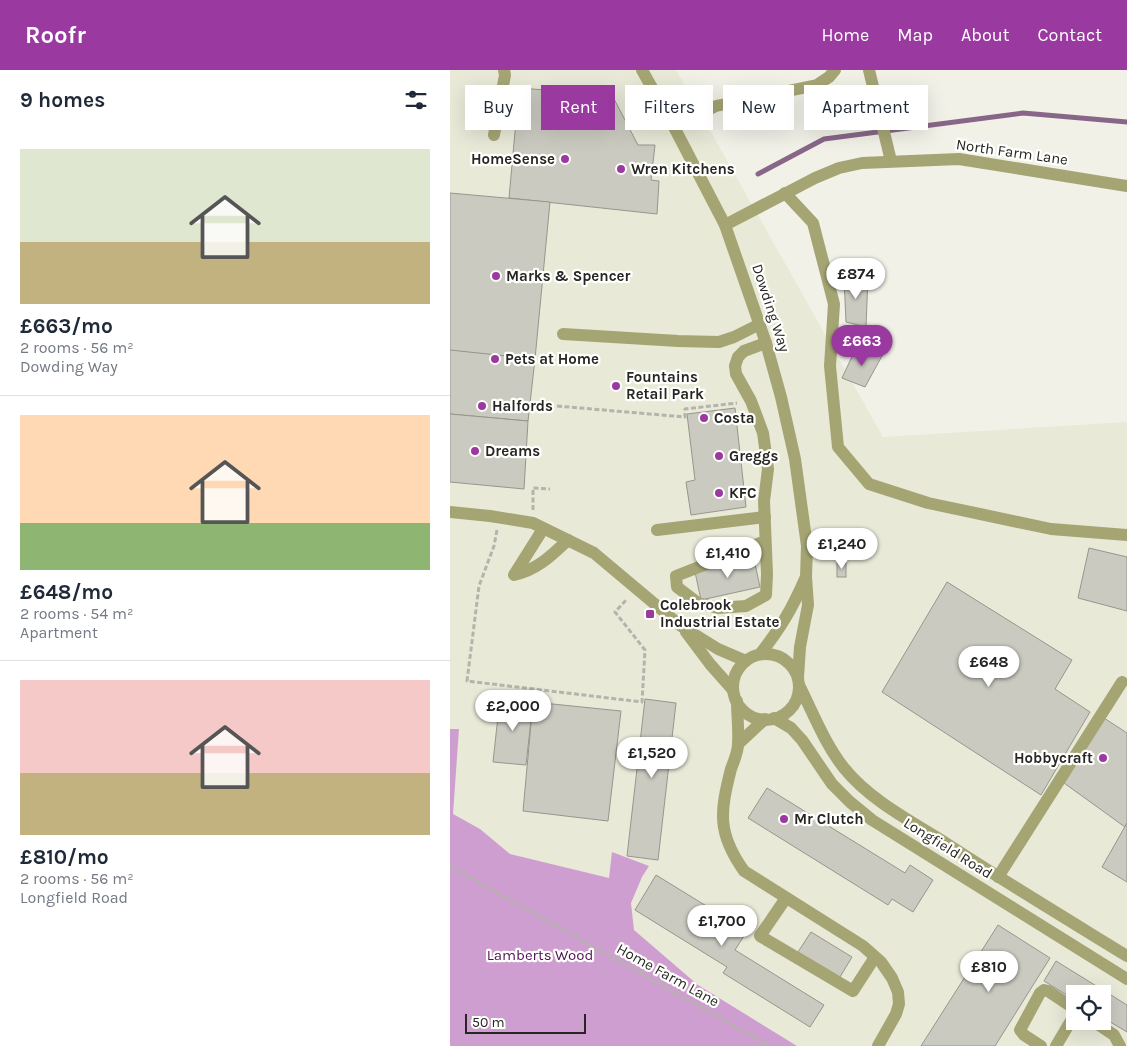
<!DOCTYPE html>
<html lang="en">
<head>
<meta charset="utf-8">
<style>
	body { margin:0; font-family:Karla,sans-serif; background:#f2f2f3; color:#1f2937; height:100vh; display:flex; flex-direction:column; font-size:19px; white-space:nowrap }
	* { box-sizing:border-box; margin:0 }
	p { font-size:16px; color:#747a83 }
	.icon { flex:none; width:28px; height:28px; fill:none; stroke:currentColor; stroke-width:2; stroke-linecap:round; stroke-linejoin:round }
	.map { position:relative; flex:1; overflow:hidden }
	.details { display:flex; flex-direction:column; background:#fff; width:450px }
	.details>* { flex:none }
	.top-card { position:absolute; left:15px; top:15px; width:475px; height:45px; display:flex; gap:10px }
	.fabs { position:absolute; left:616px; top:915px; display:grid; gap:10px }
	.fabs a { display:grid; place-items:center; width:45px; height:45px; border-radius:0px; background:#fff; box-shadow:0 5px 20px #0002; font-size:25px }
	.scale { position:absolute; left:15px; bottom:12px; width:121px; box-sizing:border-box; padding-left:5px; border:2px solid #262623; border-top:0; font-size:14px; line-height:18px; white-space:nowrap; color:#262623; -webkit-text-stroke:4px #fffffe; paint-order:stroke }
	.price { position:absolute; translate:-50% -42px; padding:0 11px; border-radius:18px; background:#fff; color:#222; font-size:16px; line-height:32px; filter:drop-shadow(0 1px 2px #0008) }
	.price::after { content:''; position:absolute; left:50%; top:30px; width:15px; height:11px; margin-left:-8px; background:inherit; clip-path:polygon(0 0,100% 0,50% 100%) }
	.price.selected { background:#9a39a0; color:#fff }
	ul { padding:0; list-style:none }
	li { display:grid; align-content:center; gap:10px; height:265px; padding:0 20px }
	li+li { border-top:1px solid #e0e1e3 }
	li span { display:grid; place-items:center; height:155px; border-radius:0px; color:#555 }
	li>.icon { margin-inline-start:auto }
	span .icon { width:90px; height:90px; fill:#fffc; stroke-width:1 }
	li b { font-size:21px }
	h2 { display:flex; justify-content:space-between; align-items:center; height:60px; padding:0 20px; font-size:21px }
	.tag { padding:0 18px; border-radius:0px; background:#fff; box-shadow:0 5px 20px #0002; font-size:18px; line-height:45px }
	.tag.selected { background:#9a39a0; color:#fff }
	header { display:flex; align-items:center; gap:30px; box-sizing:border-box; height:70px; padding:0 25px; background:#9a39a0; color:#fff }
	header strong { font-size:24px }
	nav { display:flex; gap:28px; margin-inline-start:auto; font-size:18px }
	main { display:flex; flex:1; min-height:0 }
	.map>svg:first-child { display:block }
</style>
</head>
<body>
<header>
<strong>Roofr</strong>
<nav><a>Home</a><a>Map</a><a>About</a><a>Contact</a></nav>
</header>
<main>
<section class="details">
<h2>9 homes<svg class="icon" aria-label="filters" viewBox="0 0 24 24"><path d="M4 7h16M4 17h16"/><circle cx="9" cy="7" r="2"/><circle cx="15" cy="17" r="2"/></svg></h2>
<ul>
<li><span style="background:linear-gradient(#dfe7d0 60%,#c2b280 0)"><svg class="icon" aria-label="home" viewBox="0 0 24 24"><path d="M3 11l9-7 9 7M6 9v11h12V9"/></svg></span><div><b>£663/mo</b><p>2 rooms · 56 m²</p><p>Dowding Way</p></div></li>
<li><span style="background:linear-gradient(#ffd9b3 70%,#8fb573 0)"><svg class="icon" aria-label="home" viewBox="0 0 24 24"><path d="M3 11l9-7 9 7M6 9v11h12V9"/></svg></span><div><b>£648/mo</b><p>2 rooms · 54 m²</p><p>Apartment</p></div></li>
<li><span style="background:linear-gradient(#f6c9c9 60%,#c2b280 0)"><svg class="icon" aria-label="home" viewBox="0 0 24 24"><path d="M3 11l9-7 9 7M6 9v11h12V9"/></svg></span><div><b>£810/mo</b><p>2 rooms · 56 m²</p><p>Longfield Road</p></div></li>
</ul>
</section>
<div class="map">
<svg width="677" height="976" viewBox="0 0 677 976">
	<rect width="100%" height="100%" fill="#f1f1e8"/>
	<path fill="#e9e9d8" fill-rule="evenodd" d="M 0,0 L 226,0 L 433,367 L 677,352 L 677,976 L 283,976 L 0,756 ZM 625,924 L 652,924 L 652,951 L 625,951 Z"/>
	<path fill="#cf9ed0" d="M 0,659 L 9,659 L 3,744 L 30,759 L 60,784 L 159,808 L 162,782 L 199,796 L 192,807 L 181,833 L 184,860 L 248,915 L 347,976 L 0,976 Z"/>
	<g fill="none" stroke-linecap="round" stroke-linejoin="round">
		<path stroke="#868" stroke-width="5" d="M 308,104 L 374,69 L 573,43 L 677,52"/>
	</g>
	<g fill="#cacac1" stroke="#96968d">
		<path d="M 69,18 L 162,25 L 188,75 L 205,75 L 201,110 L 209,111 L 207,144 L 59,128 Z"/>
		<path d="M 0,123 L 100,132 L 85,289 L 0,281 Z"/>
		<path d="M 418,206 L 416,257 L 396,252 L 394,208 Z"/>
		<path d="M 406,278 L 433,284 L 415,317 L 392,308 Z"/>
		<path d="M 0,280 L 85,289 L 78,351 L 0,344 Z"/>
		<path d="M 285,338 L 296,437 L 241,445 L 236,412 L 245,410 L 237,344 Z"/>
		<path d="M 0,344 L 78,351 L 74,419 L 0,412 Z"/>
		<path d="M 639,478 L 677,487 L 677,541 L 628,528 Z"/>
		<path d="M 304,489 L 310,517 L 251,530 L 245,502 Z"/>
		<rect x="387" y="493" width="9" height="14"/>
		<path d="M 497,512 L 622,590 L 605,619 L 640,642 L 591,725 L 432,622 Z"/>
		<path d="M 50,628 L 83,632 L 76,695 L 43,692 Z"/>
		<path d="M 195,629 L 226,633 L 208,790 L 177,786 Z"/>
		<path d="M 83,632 L 171,641 L 158,751 L 73,741 Z"/>
		<path d="M 654,648 L 677,663 L 677,753 L 675,757 L 614,713 Z"/>
		<path d="M 317,718 L 455,803 L 460,795 L 483,810 L 463,842 L 442,829 L 438,835 L 298,748 Z"/>
		<path d="M 677,753 L 677,812 L 652,797 Z"/>
		<path d="M 206,805 L 297,861 L 285,880 L 374,935 L 360,957 L 273,903 L 277,897 L 185,840 Z"/>
		<path d="M 548,855 L 600,888 L 545,976 L 471,976 Z"/>
		<path d="M 361,862 L 402,887 L 390,907 L 348,882 Z"/>
		<path d="M 606,891 L 677,935 L 677,962 L 652,947 L 652,924 L 625,924 L 625,930 L 594,911 Z"/>
	</g>
	<g fill="none" stroke-linecap="round" stroke-linejoin="round">
		<g stroke="#b4b4ac" stroke-width="3" stroke-dasharray="5 2.5" stroke-linecap="butt">
			<path d="M 107,336 L 235,347 L 235,339 L 287,333"/>
			<path d="M 83,440 L 83,418 L 100,419"/>
			<path d="M 47,460 L 44,476 L 29,516 L 17,611 L 192,632 L 195,580 L 165,542 L 177,529"/>
			<path d="M 0,796 L 320,976"/>
		</g>
		<g stroke="#a5a574" stroke-width="12">
			<path d="M 192,0 L 224,57 L 275,155 L 316,273 L 331,327 L 345,389 L 357,476 L 356,507 L 358,535 L 350,577 L 348,607"/>
			<path d="M 419,0 L 441,91"/>
			<path d="M 224,57 L 266,36 L 367,15 L 379,7 L 385,0"/>
			<path d="M 44,65 L 55,5 L 54,0"/>
			<path d="M 335,123 L 363,153 L 384,234 L 380,296 L 388,377 L 419,414 L 478,433 L 601,459 L 677,465"/>
			<path d="M 275,155 L 365,108 L 389,98 L 412,93 L 509,89 L 677,116"/>
			<path d="M 113,264 L 228,271 L 269,272 L 284,267 L 310,254"/>
			<path d="M 0,442 L 40,446 L 83,453 L 144,483 L 231,556 L 268,579 L 296,591"/>
			<path d="M 93,459 L 64,505 C 87,500 101,486 118,470"/>
			<path d="M 207,460 L 315,447"/>
			<path d="M 315,471 L 226,506 L 227,517 L 248,533 L 268,538 L 296,536 L 316,525 L 317,504 L 314,431 L 318,399 L 313,363 L 301,331 L 286,304 L 285,296 L 288,287 L 294,281 L 316,273"/>
			<path d="M 236,562 L 260,594 L 283,620"/>
			<path d="M 310,584 C 330,559 342,539 355,509"/>
			<circle cx="316" cy="617" r="33"/>
			<path d="M 349,615 C 363,643 375,674 394,698 C 419,729 457,749 491,770 C 552,810 615,848 677,886"/>
			<path d="M 287,631 C 287,645 289,660 288,674 C 288,682 284,691 281,699 C 270,742 267,763 294,801 L 413,876 L 431,892 L 442,908 L 448,922 L 449,934 L 446,944 L 428,976"/>
			<path d="M 324,648 L 341,658 L 352,670 L 382,714 L 400,732 L 422,750 L 677,909"/>
			<path d="M 288,674 L 315,649"/>
			<path d="M 548,807 L 672,612"/>
			<path d="M 336,828 L 310,866 L 403,921 L 425,887"/>
			<path d="M 643,951 L 664,965 L 670,976"/>
			<path d="M 591,976 L 574,965 L 570,960 L 590,923 L 594,920 L 598,921 L 625,939"/>
			<path d="M 606,976 L 625,944"/>
		</g>
	</g>
	<g fill="#9a39a0" stroke="#fffffe" stroke-width="2">
		<circle cx="115" cy="89" r="5"/>
		<circle cx="171" cy="99" r="5"/>
		<circle cx="46" cy="206" r="5"/>
		<circle cx="45" cy="289" r="5"/>
		<circle cx="166" cy="316" r="5"/>
		<circle cx="32" cy="336" r="5"/>
		<circle cx="254" cy="348" r="5"/>
		<circle cx="25" cy="381" r="5"/>
		<circle cx="269" cy="386" r="5"/>
		<circle cx="269" cy="423" r="5"/>
		<rect x="195" y="539" width="10" height="10" rx="2.5"/>
		<circle cx="653" cy="688" r="5"/>
		<circle cx="334" cy="749" r="5"/>
	</g>
	<g text-anchor="middle" stroke-width="4.5" stroke-linejoin="round" paint-order="stroke">
		<g font-size="15" fill="#262623" stroke="#fffffe">
			<text transform="translate(562 82) rotate(8)" y="5">North Farm Lane</text>
			<text transform="translate(321 238) rotate(72)" y="5">Dowding Way</text>
			<text transform="translate(498 778) rotate(32)" y="5">Longfield Road</text>
			<text transform="translate(218 905) rotate(29)" y="5">Home Farm Lane</text>
		</g>
		<g font-size="15" font-weight="bold" fill="#262623" stroke="#fffffe" text-anchor="start">
			<text x="105" y="94" text-anchor="end">HomeSense</text>
			<text x="181" y="104">Wren Kitchens</text>
			<text x="56" y="211">Marks &amp; Spencer</text>
			<text x="55" y="294">Pets at Home</text>
			<text x="176" y="312">Fountains<tspan x="176" dy="17">Retail Park</tspan></text>
			<text x="42" y="341">Halfords</text>
			<text x="264" y="353">Costa</text>
			<text x="35" y="386">Dreams</text>
			<text x="279" y="391">Greggs</text>
			<text x="279" y="428">KFC</text>
			<text x="210" y="540">Colebrook<tspan x="210" dy="17">Industrial Estate</tspan></text>
			<text x="643" y="693" text-anchor="end">Hobbycraft</text>
			<text x="344" y="754">Mr Clutch</text>
		</g>
		<g font-size="15" fill="#4e1452" stroke="#fffffe">
			<text x="90" y="890">Lamberts Wood</text>
		</g>
	</g>
</svg>
<div class="fabs">
<a><svg class="icon" aria-label="locate" viewBox="0 0 24 24"><circle cx="12" cy="12" r="6"/><path d="M12 2v4M12 18v4M2 12h4M18 12h4"/></svg></a>
</div>
<div class="scale">50 m</div>
<b class="price" style="left:406px;top:230px">£874</b>
<b class="price selected" style="left:412px;top:297px">£663</b>
<b class="price" style="left:392px;top:500px">£1,240</b>
<b class="price" style="left:278px;top:509px">£1,410</b>
<b class="price" style="left:539px;top:618px">£648</b>
<b class="price" style="left:63px;top:662px">£2,000</b>
<b class="price" style="left:202px;top:709px">£1,520</b>
<b class="price" style="left:272px;top:877px">£1,700</b>
<b class="price" style="left:539px;top:923px">£810</b>
<div class="top-card">
<a class="tag">Buy</a>
<a class="tag selected">Rent</a>
<a class="tag">Filters</a>
<a class="tag">New</a>
<a class="tag">Apartment</a>
</div>
</div>
</main>
</body>
</html>
